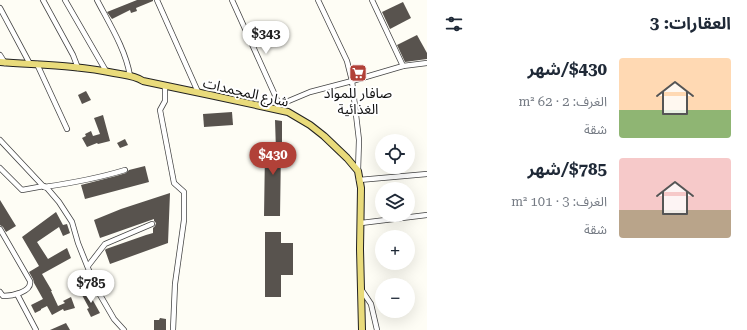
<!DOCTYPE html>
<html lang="ar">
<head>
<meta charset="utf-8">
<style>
	body { margin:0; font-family:"Roboto Serif","Noto Sans Arabic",serif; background:#f6f6f7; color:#1f2937; direction:rtl; height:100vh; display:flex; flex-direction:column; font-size:15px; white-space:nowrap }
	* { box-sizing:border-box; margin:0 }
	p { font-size:13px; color:#747a83 }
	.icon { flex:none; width:22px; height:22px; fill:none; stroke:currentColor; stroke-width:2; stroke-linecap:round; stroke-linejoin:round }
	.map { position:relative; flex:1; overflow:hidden; direction:ltr }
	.drawer { display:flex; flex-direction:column; background:#fff; width:320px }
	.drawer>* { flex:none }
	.controls { position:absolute; left:375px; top:134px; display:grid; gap:8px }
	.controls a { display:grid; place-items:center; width:40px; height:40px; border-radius:50%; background:#fff; box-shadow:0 4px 16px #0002; font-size:20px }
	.price { position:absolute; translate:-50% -34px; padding:0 9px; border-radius:14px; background:#fff; color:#222; font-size:13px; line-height:26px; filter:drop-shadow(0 1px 2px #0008) }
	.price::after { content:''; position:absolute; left:50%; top:24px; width:12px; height:9px; margin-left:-6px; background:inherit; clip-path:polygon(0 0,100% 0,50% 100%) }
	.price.selected { background:#b14138; color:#fff }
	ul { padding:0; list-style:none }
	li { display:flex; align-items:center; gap:12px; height:100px; padding:0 16px }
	li span { display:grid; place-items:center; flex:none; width:112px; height:80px; border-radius:4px; color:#555 }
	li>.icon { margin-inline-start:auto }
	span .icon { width:48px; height:48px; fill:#fffc; stroke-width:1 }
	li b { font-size:17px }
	h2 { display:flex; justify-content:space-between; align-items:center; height:48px; padding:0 16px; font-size:17px }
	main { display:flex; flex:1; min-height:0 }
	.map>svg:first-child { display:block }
</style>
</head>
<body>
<main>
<section class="drawer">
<h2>العقارات: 3<svg class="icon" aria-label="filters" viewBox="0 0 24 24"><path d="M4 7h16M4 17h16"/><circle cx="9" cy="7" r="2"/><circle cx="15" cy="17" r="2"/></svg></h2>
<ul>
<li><span style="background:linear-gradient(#ffd9b3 65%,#8fb573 0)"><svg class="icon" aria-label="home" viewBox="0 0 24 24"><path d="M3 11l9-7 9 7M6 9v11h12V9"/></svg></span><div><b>$430/شهر</b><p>الغرف: 2 · 62 m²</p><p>شقة</p></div></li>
<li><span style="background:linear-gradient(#f6c9c9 65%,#b9a48a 0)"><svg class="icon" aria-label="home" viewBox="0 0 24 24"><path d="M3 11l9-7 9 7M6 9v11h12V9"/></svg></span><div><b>$785/شهر</b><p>الغرف: 3 · 101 m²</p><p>شقة</p></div></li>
</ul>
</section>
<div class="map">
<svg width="427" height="330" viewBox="0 0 427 330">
	<rect width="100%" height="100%" fill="#fefdf5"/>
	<g fill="#58534e">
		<path d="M 137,0 L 153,0 L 153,1 L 136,8 L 137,11 L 131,13 L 130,10 L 112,19 L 107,12 Z"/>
		<path d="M 403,2 L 411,18 L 390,29 L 382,12 Z"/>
		<path d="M 417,35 L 427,53 L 427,59 L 405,62 L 397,45 Z"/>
		<path d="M 86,91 L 91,100 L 82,104 L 78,95 Z"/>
		<path d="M 232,112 L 233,125 L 204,127 L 203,114 Z"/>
		<path d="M 103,115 L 110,141 L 98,144 L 97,143 L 87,147 L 82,138 L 86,136 L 85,134 L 91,131 L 93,136 L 100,134 L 94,118 Z"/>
		<path d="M 275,120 L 282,121 L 282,150 L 281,150 L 280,216 L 264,216 L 265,151 L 276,151 Z"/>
		<path d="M 125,139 L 128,145 L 120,148 L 117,143 Z"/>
		<path d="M 145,166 L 149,182 L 85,199 L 81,185 L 116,176 L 126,173 L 129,170 Z"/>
		<path d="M 170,193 L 168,243 L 110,264 L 105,250 L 106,249 L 146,235 L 153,233 L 153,228 L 155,226 L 156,223 L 154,221 L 154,219 L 100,238 L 94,220 L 121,209 Z"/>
		<path d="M 0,200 L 16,226 L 6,232 L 3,227 L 0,225 Z"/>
		<path d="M 56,212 L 63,225 L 67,224 L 70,233 L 63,236 L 59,227 L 37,242 L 48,259 L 67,248 L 71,258 L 42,274 L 52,291 L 51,291 L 58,306 L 65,303 L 63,301 L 71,297 L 75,308 L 64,311 L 63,309 L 52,315 L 47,306 L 41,309 L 41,310 L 35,313 L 31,305 L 43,299 L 34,283 L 33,279 L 29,272 L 39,266 L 22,237 Z"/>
		<path d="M 265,232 L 281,232 L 281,243 L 293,243 L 293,275 L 281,275 L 281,297 L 265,297 Z"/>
		<path d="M 90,291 L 92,295 L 91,297 L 100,313 L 91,317 L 87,309 L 89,308 L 82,295 Z"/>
		<path d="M 160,318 L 166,319 L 166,330 L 154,330 L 154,320 L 159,320 Z"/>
		<path d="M 66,323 L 70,330 L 50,330 Z"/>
	</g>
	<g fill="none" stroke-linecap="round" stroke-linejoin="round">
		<defs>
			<g id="minor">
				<path d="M 43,0 L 73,55 L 78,68"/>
				<path d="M 65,0 L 106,71"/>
				<path d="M 97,0 C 109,23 126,50 130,76"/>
				<path d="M 157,0 L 198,92"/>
				<path d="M 232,0 L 274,93 L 279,105 L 278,106"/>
				<path d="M 318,0 L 347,61 L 352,81 L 359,140 L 358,171"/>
				<path d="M 372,0 L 403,66"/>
				<path d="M 0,8 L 30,64"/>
				<path d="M 0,55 L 5,63"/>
				<path d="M 37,64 L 67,129"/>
				<path d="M 165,86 L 165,101 L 160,110 L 174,183 L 184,192 L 184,220 L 175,284 L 173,330"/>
				<path d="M 279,105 L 310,92 L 352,81 L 403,66 L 427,63"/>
				<path d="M 0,140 L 44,187 L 47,188 L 59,202 L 72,222 L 78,243 L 96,288 L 114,319 L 124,330"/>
				<path d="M 0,168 L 22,190 L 44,186"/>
				<path d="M 359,180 L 427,174"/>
				<path d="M 44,187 C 72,183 99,178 125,170"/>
				<path d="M 361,223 L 427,215"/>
				<path d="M 0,229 L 30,281 C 32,292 12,296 3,296 L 0,292"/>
				<path d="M 88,266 L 105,244 L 152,224"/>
				<path d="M 361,289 L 371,304 L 377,330"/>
				<path d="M 17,294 L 36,330"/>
			</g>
			<path id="major" d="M 0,62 C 38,65 77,65 114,73 C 124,75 134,75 143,81 L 210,95 L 288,112 L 310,125 L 324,136 L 347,158 L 358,171 L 361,188 L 360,249 L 362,330"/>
		</defs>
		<use href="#minor" stroke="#444" stroke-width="6"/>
		<use href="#major" stroke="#222" stroke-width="8"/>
		<use href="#minor" stroke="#fff" stroke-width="4.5"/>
		<use href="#major" stroke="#e9db7b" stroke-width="6"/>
	</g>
	<defs>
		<symbol id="supermarket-square" viewBox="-11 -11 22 22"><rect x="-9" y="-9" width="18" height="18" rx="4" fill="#b14138" stroke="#fff"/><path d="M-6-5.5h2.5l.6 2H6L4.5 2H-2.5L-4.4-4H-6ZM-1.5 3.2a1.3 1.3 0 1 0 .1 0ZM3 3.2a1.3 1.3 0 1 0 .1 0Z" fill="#fff"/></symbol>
	</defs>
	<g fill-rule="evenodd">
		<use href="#supermarket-square" x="348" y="63" width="20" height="20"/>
	</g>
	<g text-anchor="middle" stroke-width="4" stroke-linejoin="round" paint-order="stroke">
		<g font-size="14" fill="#111" stroke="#fff">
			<text transform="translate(246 92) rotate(13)" y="5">شارع المجمدات</text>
		</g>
		<g font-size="14" fill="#111" stroke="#fff">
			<text x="358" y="98">صافار للمواد<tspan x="358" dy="16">الغذائية</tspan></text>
		</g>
	</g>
</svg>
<div class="controls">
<a><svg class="icon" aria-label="locate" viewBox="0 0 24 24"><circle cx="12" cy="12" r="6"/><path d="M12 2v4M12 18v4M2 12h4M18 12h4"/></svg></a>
<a><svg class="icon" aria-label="layers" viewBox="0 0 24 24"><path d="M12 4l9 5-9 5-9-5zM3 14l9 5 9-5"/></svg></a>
<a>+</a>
<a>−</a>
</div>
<b class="price" style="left:266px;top:55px">$343</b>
<b class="price selected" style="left:273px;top:176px">$430</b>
<b class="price" style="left:91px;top:304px">$785</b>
</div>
</main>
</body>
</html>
